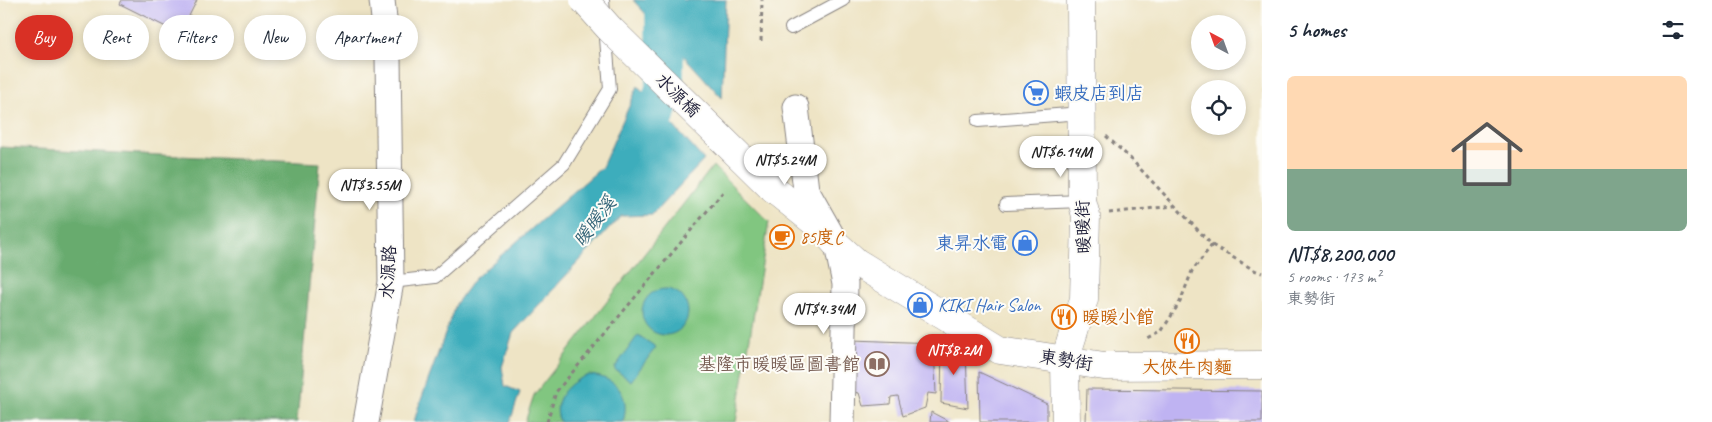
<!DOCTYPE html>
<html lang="en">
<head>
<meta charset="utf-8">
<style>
	body { margin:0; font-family:Caveat,"LXGW WenKai TC",sans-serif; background:#f6f6f7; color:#1f2937; height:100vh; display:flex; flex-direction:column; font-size:19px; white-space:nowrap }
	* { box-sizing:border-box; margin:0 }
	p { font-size:16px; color:#747a83 }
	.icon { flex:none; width:28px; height:28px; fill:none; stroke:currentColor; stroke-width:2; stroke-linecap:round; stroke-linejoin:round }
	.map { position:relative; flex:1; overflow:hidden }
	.drawer { display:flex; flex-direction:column; background:#fff; width:450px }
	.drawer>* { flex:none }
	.hud { position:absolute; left:15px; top:15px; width:475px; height:45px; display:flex; gap:10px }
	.needle { width:32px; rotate:319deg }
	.tools { position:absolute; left:1191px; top:15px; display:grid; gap:10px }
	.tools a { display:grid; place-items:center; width:55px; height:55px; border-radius:50%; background:#fff; box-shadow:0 2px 8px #0003; font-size:25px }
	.price { position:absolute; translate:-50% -42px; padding:0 11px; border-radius:18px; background:#fff; color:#222; font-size:16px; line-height:32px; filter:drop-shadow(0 1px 2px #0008) }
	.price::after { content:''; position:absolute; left:50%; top:30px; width:15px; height:11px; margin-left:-8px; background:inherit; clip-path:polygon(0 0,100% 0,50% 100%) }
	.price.on { background:#d93025; color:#fff }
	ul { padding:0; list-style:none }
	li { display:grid; align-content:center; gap:10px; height:265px; padding:0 25px }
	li+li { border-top:1px solid #e0e1e3 }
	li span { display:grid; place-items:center; height:155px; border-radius:8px; color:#555 }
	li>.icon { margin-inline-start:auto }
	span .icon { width:90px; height:90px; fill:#fffc; stroke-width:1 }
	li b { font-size:21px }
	h2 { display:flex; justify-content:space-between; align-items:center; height:60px; padding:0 25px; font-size:21px }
	.chip { padding:0 18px; border-radius:22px; background:#fff; box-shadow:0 2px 8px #0003; font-size:18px; line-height:45px }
	.chip.on { background:#d93025; color:#fff }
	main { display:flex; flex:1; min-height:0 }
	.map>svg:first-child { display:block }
</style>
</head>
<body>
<main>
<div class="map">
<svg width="1262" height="422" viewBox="0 0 1262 422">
	<rect width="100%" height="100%" fill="#fdfcf7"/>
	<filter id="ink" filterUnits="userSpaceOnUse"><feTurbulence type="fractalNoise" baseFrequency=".02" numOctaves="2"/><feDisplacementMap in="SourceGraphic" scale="10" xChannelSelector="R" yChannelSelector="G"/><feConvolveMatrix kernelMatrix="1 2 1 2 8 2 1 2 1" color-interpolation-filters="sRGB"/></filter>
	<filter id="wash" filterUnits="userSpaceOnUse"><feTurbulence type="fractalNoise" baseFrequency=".0096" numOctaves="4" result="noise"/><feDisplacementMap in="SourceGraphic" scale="20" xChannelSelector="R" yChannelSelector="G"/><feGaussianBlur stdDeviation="1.12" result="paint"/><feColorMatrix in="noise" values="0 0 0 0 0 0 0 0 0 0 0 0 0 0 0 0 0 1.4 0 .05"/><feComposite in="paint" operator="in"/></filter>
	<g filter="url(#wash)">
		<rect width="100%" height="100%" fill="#eee4c5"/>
		<path fill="#81c680" stroke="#52745e" d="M 713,166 L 769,222 L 736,422 L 525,422 L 534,395 Z"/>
		<path fill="#68ab6e" stroke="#456654" d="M 0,147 L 320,163 L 297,422 L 0,422 Z"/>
		<g fill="#3eadbc" stroke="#30687c">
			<path d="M 633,0 L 726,0 L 722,98 Z"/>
			<path d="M 638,86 L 704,160 L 652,215 L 621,216 L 513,333 L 502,367 L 505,386 L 520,392 L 510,422 L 414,422 L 418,408 L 456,304 L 474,279 L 602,167 Z"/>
			<circle cx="665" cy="312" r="23"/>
			<path d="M 638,335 L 656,347 L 631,381 L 614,369 Z"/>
			<path d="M 589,375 C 616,377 631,395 623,422 L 560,422 C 550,400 569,381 589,375 Z"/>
		</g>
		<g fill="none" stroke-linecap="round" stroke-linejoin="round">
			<path stroke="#3eadbc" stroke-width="38" d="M 638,157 L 653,125 L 665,85 L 664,0"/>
		</g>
		<g id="blocks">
			<g fill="#bfb3f2">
				<path d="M 122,0 L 197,0 L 180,34 L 120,4 Z"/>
				<path d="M 942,339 L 966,352 L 968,408 L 941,403 Z"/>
				<path d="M 853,340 L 934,343 L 936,394 L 928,393 L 925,408 L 903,416 L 898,396 L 891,397 L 890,404 L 863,406 L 859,393 L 852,392 Z"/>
				<path d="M 979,372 L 1047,404 L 1047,422 L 980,422 Z"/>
				<path d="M 1087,389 L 1262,391 L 1262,422 L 1086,422 Z"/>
				<path d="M 931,412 L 950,422 L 930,422 Z"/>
			</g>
		</g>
	</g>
	<g filter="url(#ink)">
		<use href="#blocks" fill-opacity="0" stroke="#888380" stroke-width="1"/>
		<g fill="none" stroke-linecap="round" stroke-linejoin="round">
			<defs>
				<g id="lane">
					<path d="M 791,28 L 843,0"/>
					<path d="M 978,121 L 1082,113"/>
					<path d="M 1006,204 L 1082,201"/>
					<path d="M 391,282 L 435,277 L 564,164 L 610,89 L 603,0"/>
				</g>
				<g id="street">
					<path d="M 796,107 L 806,190 L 837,245 L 845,284 L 842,422"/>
					<path d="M 366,422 L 391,282 L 388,57 L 382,0"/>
				</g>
				<path id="secondary" d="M 1066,422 L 1065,360 L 1084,299 L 1086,216 L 1082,201 L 1081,0"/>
				<path id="primary" d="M 773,189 L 822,228 L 837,245 L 856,262 L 1000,350 L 1104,366 L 1262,365"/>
			</defs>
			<use href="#lane" stroke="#888380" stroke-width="14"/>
			<use href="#street" stroke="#888380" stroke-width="27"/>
			<use href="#secondary" stroke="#888380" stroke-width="29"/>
			<use href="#primary" stroke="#888380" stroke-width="29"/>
			<g stroke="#888380" stroke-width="3" stroke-dasharray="4 4" stroke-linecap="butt">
				<path d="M 761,41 L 762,0"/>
				<path d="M 1106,136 L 1130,158 L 1212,245 L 1192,271 L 1180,302 L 1161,332 L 1146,340"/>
				<path d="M 1109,213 L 1174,206"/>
				<path d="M 1212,245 L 1254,270 L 1262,273"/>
				<path d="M 547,422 L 556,392 L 723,192"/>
			</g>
			<use href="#lane" stroke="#fff" stroke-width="12"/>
			<use href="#street" stroke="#fff" stroke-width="25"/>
			<use href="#secondary" stroke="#fff" stroke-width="28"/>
			<use href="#primary" stroke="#fff" stroke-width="28"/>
			<defs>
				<path id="primary-bridge" d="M 584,0 L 609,28 L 773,189"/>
			</defs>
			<use href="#primary-bridge" stroke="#888380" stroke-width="29" stroke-linecap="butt"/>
			<use href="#primary-bridge" stroke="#fff" stroke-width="28"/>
		</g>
	</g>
	<defs>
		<symbol id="supermarket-ring" viewBox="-11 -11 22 22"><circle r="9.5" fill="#fdfcf7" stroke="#3f7fe0" stroke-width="1.5"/><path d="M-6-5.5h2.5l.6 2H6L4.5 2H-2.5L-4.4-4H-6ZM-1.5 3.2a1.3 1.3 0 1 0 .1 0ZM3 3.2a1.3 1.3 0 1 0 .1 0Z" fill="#3f7fe0"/></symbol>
		<symbol id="cafe-ring" viewBox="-11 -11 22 22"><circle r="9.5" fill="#fdfcf7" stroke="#e8710a" stroke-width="1.5"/><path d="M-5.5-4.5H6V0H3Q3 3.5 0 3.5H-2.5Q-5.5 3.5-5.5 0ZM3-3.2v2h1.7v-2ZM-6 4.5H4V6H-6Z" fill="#e8710a"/></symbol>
		<symbol id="shop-ring" viewBox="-11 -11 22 22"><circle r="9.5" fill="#fdfcf7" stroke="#3f7fe0" stroke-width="1.5"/><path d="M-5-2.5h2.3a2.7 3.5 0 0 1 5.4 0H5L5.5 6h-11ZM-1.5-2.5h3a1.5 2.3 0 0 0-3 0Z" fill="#3f7fe0"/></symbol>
		<symbol id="restaurant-ring" viewBox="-11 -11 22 22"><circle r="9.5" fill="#fdfcf7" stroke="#e8710a" stroke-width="1.5"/><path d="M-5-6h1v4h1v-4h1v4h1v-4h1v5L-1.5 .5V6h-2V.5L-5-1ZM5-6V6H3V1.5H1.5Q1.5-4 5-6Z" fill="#e8710a"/></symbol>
		<symbol id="library-ring" viewBox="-11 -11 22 22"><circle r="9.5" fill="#fdfcf7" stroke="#8d6e63" stroke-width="1.5"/><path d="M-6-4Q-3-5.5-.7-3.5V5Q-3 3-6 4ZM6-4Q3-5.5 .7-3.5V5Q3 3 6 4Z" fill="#8d6e63"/></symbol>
	</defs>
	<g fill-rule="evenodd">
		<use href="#supermarket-ring" x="1022" y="79" width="28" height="28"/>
		<use href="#cafe-ring" x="768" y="223" width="28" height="28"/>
		<use href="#shop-ring" x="1011" y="229" width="28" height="28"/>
		<use href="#shop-ring" x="906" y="291" width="28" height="28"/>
		<use href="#restaurant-ring" x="1050" y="303" width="28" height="28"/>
		<use href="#restaurant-ring" x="1173" y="327" width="28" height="28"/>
		<use href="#library-ring" x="863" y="350" width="28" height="28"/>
	</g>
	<g text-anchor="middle" stroke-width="4" stroke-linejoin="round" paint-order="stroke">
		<g font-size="18" fill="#366cbe" stroke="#fdfcf7" text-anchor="start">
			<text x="1054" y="99">蝦皮店到店</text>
			<text x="1008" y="249" text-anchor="end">東昇水電</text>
			<text x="938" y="311">KIKI Hair Salon</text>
		</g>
		<g font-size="18" fill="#22223b" stroke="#fdfcf7">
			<text transform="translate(678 95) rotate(44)" y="6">水源橋</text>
			<text transform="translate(1083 227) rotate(-92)" y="6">暖暖街</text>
			<text transform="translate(388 272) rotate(-87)" y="6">水源路</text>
			<text transform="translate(1066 360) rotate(9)" y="6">東勢街</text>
		</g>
		<g font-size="18" fill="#c56008" stroke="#fdfcf7" text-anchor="start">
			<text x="800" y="243">85度C</text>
			<text x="1082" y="323">暖暖小館</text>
			<text x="1187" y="373" text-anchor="middle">大俠牛肉麵</text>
		</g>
		<g font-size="18" fill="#785e54" stroke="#fdfcf7" text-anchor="end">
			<text x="860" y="370">基隆市暖暖區圖書館</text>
		</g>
		<g font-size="19" font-style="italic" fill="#2f6175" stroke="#fdfcf7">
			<text transform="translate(594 221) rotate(-53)" y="7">暖暖溪</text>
		</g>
	</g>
</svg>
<div class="tools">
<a><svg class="needle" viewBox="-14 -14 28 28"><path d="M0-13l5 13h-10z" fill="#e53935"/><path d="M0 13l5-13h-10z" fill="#747a83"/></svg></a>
<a><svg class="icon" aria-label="locate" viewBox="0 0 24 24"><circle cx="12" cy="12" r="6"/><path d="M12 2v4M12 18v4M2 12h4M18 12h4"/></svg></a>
</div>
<b class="price" style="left:1061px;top:178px">NT$6.14M</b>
<b class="price" style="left:785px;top:186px">NT$5.24M</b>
<b class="price" style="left:370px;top:211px">NT$3.55M</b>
<b class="price" style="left:824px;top:335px">NT$4.34M</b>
<b class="price on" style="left:954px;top:376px">NT$8.2M</b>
<div class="hud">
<a class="chip on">Buy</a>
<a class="chip">Rent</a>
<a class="chip">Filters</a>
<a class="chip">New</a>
<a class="chip">Apartment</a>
</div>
</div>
<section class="drawer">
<h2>5 homes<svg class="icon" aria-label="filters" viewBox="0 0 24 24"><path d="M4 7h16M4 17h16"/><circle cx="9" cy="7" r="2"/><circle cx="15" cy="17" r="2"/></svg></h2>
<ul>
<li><span style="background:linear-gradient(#ffd9b3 60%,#7fa58c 0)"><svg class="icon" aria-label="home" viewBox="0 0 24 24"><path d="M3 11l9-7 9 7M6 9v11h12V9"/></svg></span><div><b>NT$8,200,000</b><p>5 rooms · 173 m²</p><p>東勢街</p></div></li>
</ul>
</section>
</main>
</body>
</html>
